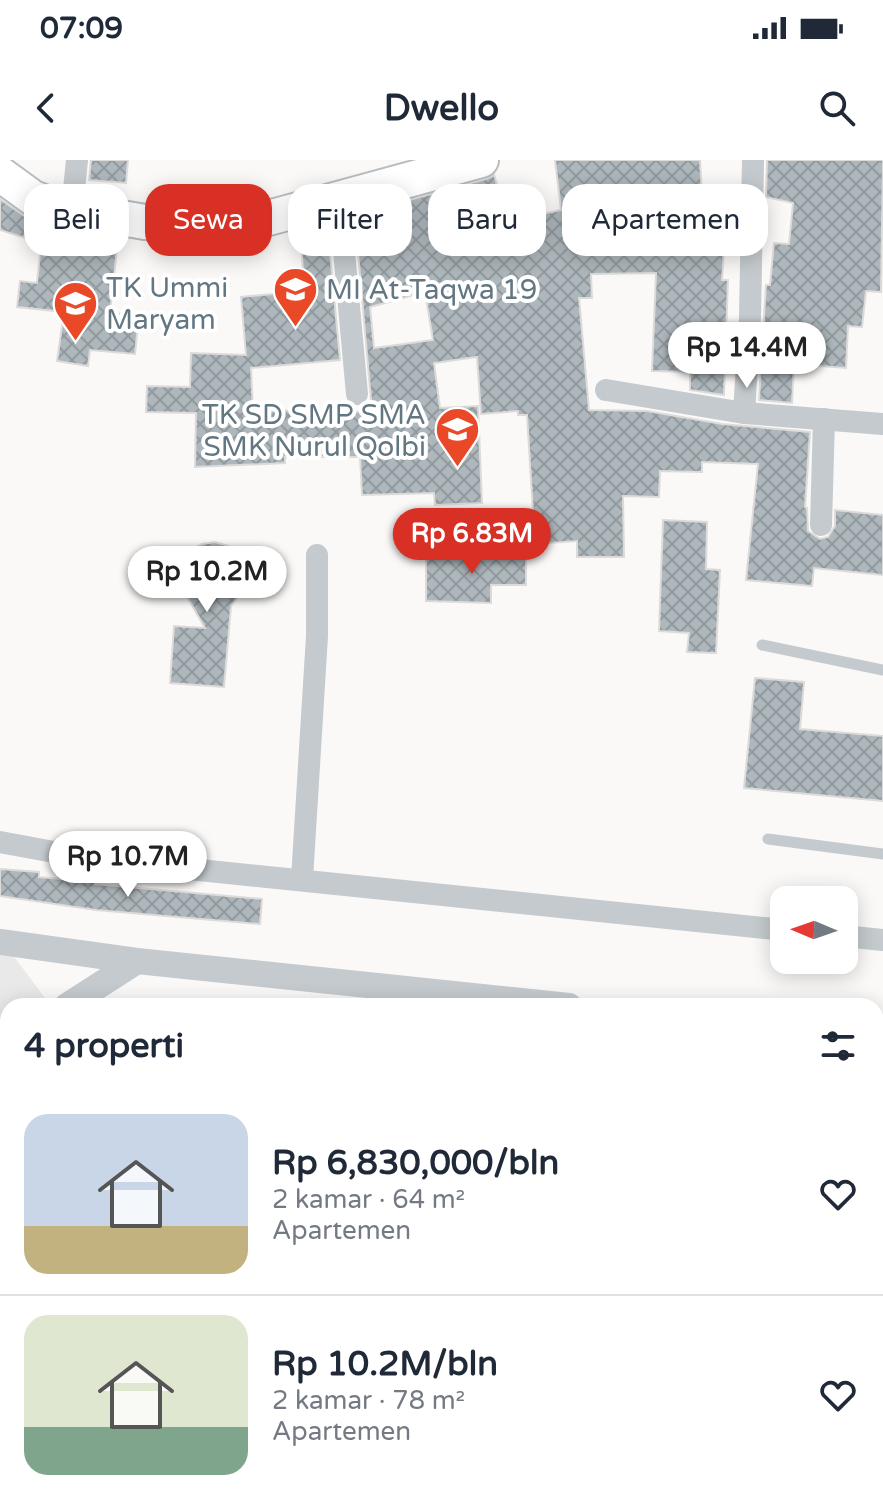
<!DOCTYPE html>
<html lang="id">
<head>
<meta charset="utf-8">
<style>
	body { margin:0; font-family:"Varela Round",sans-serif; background:#f2f2f3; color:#1f2937; height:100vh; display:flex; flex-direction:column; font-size:30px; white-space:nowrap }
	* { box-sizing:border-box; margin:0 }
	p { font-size:26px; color:#747a83 }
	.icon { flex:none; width:44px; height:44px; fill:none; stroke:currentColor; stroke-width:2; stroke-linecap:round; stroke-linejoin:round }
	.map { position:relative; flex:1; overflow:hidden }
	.side { position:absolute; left:0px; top:838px; width:884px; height:514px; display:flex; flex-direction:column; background:#fff; border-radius:24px 24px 0 0; box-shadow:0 4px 20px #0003 }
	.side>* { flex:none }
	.hud { position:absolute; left:24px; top:24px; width:836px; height:72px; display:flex; gap:16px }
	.needle { width:52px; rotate:272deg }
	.buttons { position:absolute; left:770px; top:726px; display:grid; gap:16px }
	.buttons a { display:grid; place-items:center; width:88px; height:88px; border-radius:16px; background:#fff; box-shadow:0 4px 20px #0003; font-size:40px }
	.price { position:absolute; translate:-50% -68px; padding:0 18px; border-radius:28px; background:#fff; color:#222; font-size:26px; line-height:52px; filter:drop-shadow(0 2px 4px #0008) }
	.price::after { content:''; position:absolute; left:50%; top:48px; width:24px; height:18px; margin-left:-12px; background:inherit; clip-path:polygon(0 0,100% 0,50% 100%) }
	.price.selected { background:#d93025; color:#fff }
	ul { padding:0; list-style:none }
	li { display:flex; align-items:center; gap:24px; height:200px; padding:0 24px }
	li+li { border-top:2px solid #e0e1e3 }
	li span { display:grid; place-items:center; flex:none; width:224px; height:160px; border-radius:24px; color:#555 }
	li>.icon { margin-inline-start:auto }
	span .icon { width:96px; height:96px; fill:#fffc; stroke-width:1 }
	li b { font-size:34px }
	h2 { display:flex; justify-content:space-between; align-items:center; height:96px; padding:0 24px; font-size:34px }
	.chip { padding:0 28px; border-radius:24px; background:#fff; box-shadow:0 4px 20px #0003; font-size:28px; line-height:72px }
	.chip.selected { background:#d93025; color:#fff }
	.status { display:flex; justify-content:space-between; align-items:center; height:56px; padding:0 40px; background:#fff; direction:ltr }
	.status svg { height:22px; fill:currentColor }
	header { display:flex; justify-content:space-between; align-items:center; height:104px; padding:0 24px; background:#fff; font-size:36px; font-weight:800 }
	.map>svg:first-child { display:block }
</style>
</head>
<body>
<div class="status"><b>07:09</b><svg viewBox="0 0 49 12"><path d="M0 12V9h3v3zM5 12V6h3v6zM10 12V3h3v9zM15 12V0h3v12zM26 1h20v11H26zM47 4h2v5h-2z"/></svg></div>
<header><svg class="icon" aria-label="back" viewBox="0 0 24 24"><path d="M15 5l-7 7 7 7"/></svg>Dwello<svg class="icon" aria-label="search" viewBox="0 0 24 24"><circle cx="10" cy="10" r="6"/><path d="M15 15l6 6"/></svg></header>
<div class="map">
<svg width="883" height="1351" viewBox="0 0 883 1351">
	<defs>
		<pattern id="grass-tufts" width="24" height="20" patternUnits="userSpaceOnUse" patternTransform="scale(2)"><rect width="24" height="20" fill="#dce2d8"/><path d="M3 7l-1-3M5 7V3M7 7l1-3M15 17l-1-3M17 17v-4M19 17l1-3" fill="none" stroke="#b6bcb5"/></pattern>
		<pattern id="building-cross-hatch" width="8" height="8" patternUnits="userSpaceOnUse" patternTransform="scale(2)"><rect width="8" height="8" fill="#aeb7bc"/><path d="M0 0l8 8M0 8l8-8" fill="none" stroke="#919a9e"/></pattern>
	</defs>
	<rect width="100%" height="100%" fill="#faf9f7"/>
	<path fill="#e8e9e8" d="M 0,778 L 51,846 L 8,846 L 8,1033 L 0,1038 Z"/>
	<path fill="url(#grass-tufts)" d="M 876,951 L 883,952 L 883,1351 L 0,1351 L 0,1038 L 8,1033 L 8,1344 L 876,1344 Z"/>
	<g fill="url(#building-cross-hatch)" stroke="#dcdbd9" stroke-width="2" fill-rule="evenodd">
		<path d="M 91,0 L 128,0 L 126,23 L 89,20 Z"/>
		<path d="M 555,0 L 700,0 L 705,88 L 724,89 L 722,120 L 728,120 L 724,235 L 690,230 L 690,212 L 652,211 L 656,113 L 591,114 L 592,138 L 579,138 L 589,250 L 647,251 L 722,264 L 810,272 L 805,347 L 807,348 L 808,371 L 820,379 L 828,377 L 835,366 L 835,350 L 883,355 L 883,415 L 814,408 L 812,426 L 746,420 L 758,304 L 702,302 L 702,312 L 660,311 L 659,337 L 623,336 L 624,397 L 577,397 L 577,381 L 535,384 L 527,255 L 518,255 L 518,251 L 481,254 L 477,197 L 434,203 L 440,248 L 478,246 L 482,343 L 435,345 L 434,333 L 362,335 L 360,297 L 285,297 L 285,303 L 195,307 L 196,253 L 146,252 L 147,226 L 190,227 L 191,193 L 246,195 L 241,137 L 305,131 L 300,74 L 328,71 L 340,200 L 251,208 L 253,251 L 326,250 L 326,253 L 372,251 L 357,81 L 408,68 L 402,42 L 486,19 L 494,15 L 497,24 L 490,27 L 498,64 L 561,50 ZM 425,132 L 433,180 L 374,188 L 370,147 Z"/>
		<path d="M 767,0 L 883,0 L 881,132 L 866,131 L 862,167 L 848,166 L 846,208 L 794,204 L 792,243 L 759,240 L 766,125 L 770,125 L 774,83 L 789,84 L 793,43 L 766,37 Z"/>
		<path d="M 0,39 L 26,57 L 50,66 L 73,70 L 72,74 L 118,79 L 110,153 L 139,155 L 135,194 L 90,190 L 88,206 L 57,201 L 64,152 L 17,147 L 20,121 L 37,123 L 41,83 L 0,70 Z"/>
		<path d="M 663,360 L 707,362 L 706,409 L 720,410 L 716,493 L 687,492 L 689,473 L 659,471 Z"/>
		<path d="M 215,382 L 228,386 L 238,394 L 245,405 L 246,418 L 242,431 L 231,446 L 224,527 L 170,523 L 174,466 L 205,468 L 181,426 L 179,413 L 183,401 L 191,390 L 202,384 Z"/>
		<path d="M 500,392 L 526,392 L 526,425 L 491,425 L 491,443 L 426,441 L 426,393 L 500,395 Z"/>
		<path d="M 755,518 L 804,522 L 800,569 L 883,576 L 883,641 L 744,628 Z"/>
		<path d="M 0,709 L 39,712 L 39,717 L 95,722 L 95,724 L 262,739 L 260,764 L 96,750 L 0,736 Z"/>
	</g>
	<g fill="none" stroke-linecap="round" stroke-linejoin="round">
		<defs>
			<path id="primary" d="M 0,14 L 33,38 L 57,47 L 145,62 L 200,65 L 261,60 L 481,0"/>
		</defs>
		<use href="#primary" stroke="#b8bdc0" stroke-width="38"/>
		<g stroke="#c4cacd" stroke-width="11">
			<path d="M 762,485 L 883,510"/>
			<path d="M 768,679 L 883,694"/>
			<path d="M 0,939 L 8,934"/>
			<path d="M 876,1072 L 882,1075 L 883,1072"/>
		</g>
		<g stroke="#c4cacd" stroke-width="22">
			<path d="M 339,37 L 357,234"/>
			<path d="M 72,50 L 77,0"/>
			<path d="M 606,230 L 744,253 L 883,264"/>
			<path d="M 744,253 L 750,157 L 753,0"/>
			<path d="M 821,365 L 824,259"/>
			<path d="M 0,682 L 92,699 L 784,770"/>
			<path d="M 302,719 L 317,476 L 317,395"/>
			<path d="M 844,776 L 883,780"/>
			<path d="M 0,1122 L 8,1117"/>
			<path d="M 68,1351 L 69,1344"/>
			<path d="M 178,1351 L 179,1344"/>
		</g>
		<g stroke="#c4cacd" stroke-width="26">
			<path d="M 0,782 L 137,801 L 569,846"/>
			<path d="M 67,846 L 137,801"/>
			<path d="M 876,878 L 883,879"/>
			<path d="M 0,888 L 8,883"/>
		</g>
		<use href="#primary" stroke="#fff" stroke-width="34"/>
	</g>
	<defs>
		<symbol id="school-pin" viewBox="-11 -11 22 30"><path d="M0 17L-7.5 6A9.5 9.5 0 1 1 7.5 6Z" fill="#ea4927" stroke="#fff"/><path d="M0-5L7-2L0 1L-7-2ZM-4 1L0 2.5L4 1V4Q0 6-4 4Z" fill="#fff"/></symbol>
	</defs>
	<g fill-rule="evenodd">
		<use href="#school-pin" x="270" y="104" width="51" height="69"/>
		<use href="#school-pin" x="50" y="118" width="51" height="69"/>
		<use href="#school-pin" x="432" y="244" width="51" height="69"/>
	</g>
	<g text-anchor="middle" stroke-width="8" stroke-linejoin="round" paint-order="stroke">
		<g font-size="28" fill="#637783" stroke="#fff" text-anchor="start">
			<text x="106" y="137">TK Ummi<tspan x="106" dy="32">Maryam</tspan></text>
			<text x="326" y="139">MI At-Taqwa 19</text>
			<text x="426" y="264" text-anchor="end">TK SD SMP SMA<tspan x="426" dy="32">SMK Nurul Qolbi</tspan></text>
		</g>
	</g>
</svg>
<div class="buttons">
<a><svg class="needle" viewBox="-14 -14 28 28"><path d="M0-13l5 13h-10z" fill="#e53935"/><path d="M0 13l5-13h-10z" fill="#747a83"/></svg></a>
</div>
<b class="price" style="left:747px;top:230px">Rp 14.4M</b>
<b class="price selected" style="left:472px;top:416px">Rp 6.83M</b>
<b class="price" style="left:207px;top:454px">Rp 10.2M</b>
<b class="price" style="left:128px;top:739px">Rp 10.7M</b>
<div class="hud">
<a class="chip">Beli</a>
<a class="chip selected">Sewa</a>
<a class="chip">Filter</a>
<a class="chip">Baru</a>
<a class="chip">Apartemen</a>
</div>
<section class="side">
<h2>4 properti<svg class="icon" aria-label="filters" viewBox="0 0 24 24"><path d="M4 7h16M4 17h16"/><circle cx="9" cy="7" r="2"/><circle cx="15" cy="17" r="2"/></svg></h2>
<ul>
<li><span style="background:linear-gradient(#c9d6e8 70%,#c2b280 0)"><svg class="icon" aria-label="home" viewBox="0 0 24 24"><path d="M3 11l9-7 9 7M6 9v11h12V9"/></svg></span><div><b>Rp 6,830,000/bln</b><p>2 kamar · 64 m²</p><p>Apartemen</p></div><svg class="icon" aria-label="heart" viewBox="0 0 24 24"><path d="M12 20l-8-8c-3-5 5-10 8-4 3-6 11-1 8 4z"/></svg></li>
<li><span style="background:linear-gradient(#dfe7d0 70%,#7fa58c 0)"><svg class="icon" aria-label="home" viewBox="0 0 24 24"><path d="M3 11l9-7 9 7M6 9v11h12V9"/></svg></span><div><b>Rp 10.2M/bln</b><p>2 kamar · 78 m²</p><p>Apartemen</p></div><svg class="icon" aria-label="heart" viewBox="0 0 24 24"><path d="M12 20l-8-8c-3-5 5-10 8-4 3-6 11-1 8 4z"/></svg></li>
</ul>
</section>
</div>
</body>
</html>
